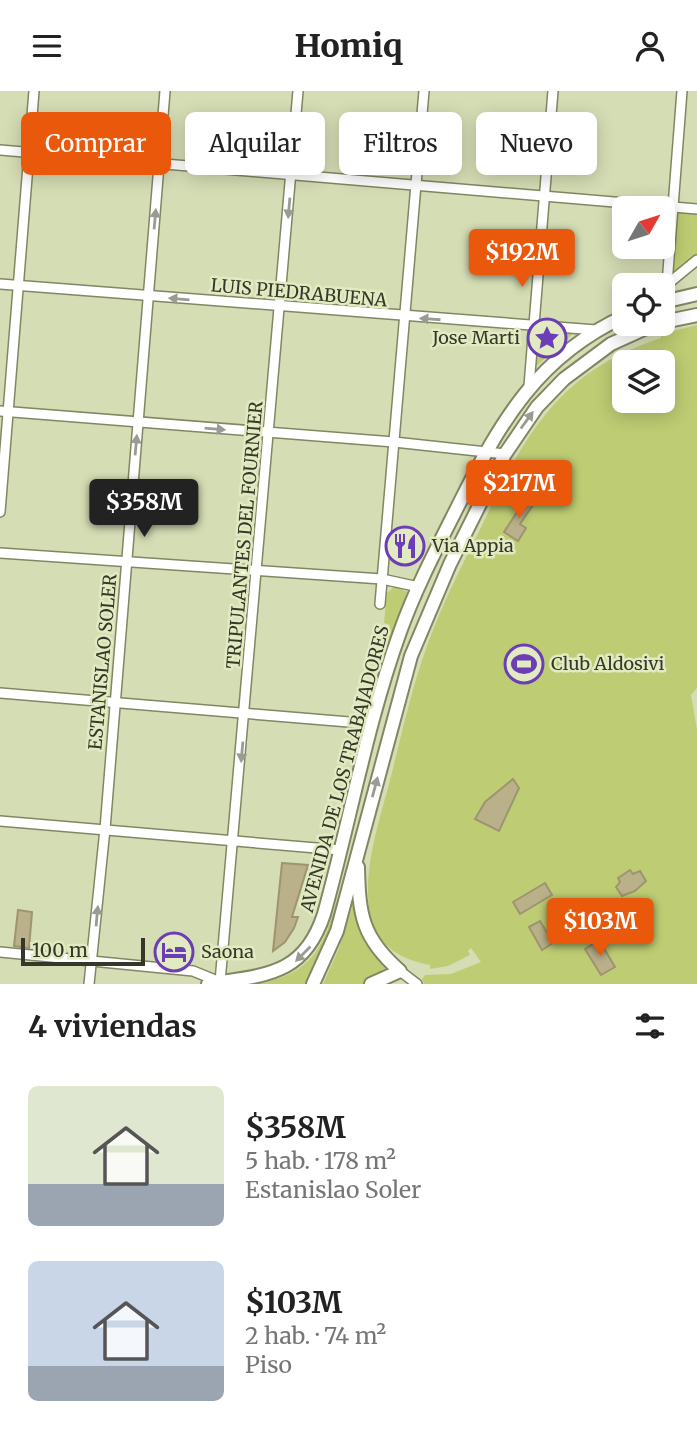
<!DOCTYPE html>
<html lang="es">
<head>
<meta charset="utf-8">
<style>
	body { margin:0; font-family:Merriweather,serif; background:#f2f2f2; color:#222; height:100vh; display:flex; flex-direction:column; font-size:26px; white-space:nowrap }
	* { box-sizing:border-box; margin:0 }
	p { font-size:23px; color:#767676 }
	.icon { flex:none; width:38px; height:38px; fill:none; stroke:currentColor; stroke-width:2; stroke-linecap:round; stroke-linejoin:round }
	.map { position:relative; height:893px; overflow:hidden }
	.drawer { display:flex; flex-direction:column; background:#fff; flex:1 }
	.drawer>* { flex:none }
	.banner { position:absolute; left:21px; top:21px; width:656px; height:63px; display:flex; gap:14px }
	.needle { width:46px; rotate:51deg }
	.controls { position:absolute; left:612px; top:105px; display:grid; gap:14px }
	.controls a { display:grid; place-items:center; width:63px; height:63px; border-radius:10px; background:#fff; box-shadow:0 4px 18px #0003; font-size:35px }
	.scale { position:absolute; left:21px; bottom:18px; width:124px; box-sizing:border-box; padding-left:7px; border:4px solid #353828; border-top:0; font-size:19px; line-height:24px; white-space:nowrap; color:#353828; -webkit-text-stroke:5px #e2eac2; paint-order:stroke }
	.price { position:absolute; translate:-50% -60px; padding:0 16px; border-radius:7px; background:#ea580c; color:#fff; font-size:23px; line-height:46px; filter:drop-shadow(0 2px 4px #0008) }
	.price::after { content:''; position:absolute; left:50%; top:42px; width:21px; height:16px; margin-left:-10px; background:inherit; clip-path:polygon(0 0,100% 0,50% 100%) }
	.price.selected { background:#222; color:#fff }
	ul { padding:0; list-style:none }
	li { display:flex; align-items:center; gap:21px; height:175px; padding:0 28px }
	li span { display:grid; place-items:center; flex:none; width:196px; height:140px; border-radius:10px; color:#555 }
	li>.icon { margin-inline-start:auto }
	span .icon { width:84px; height:84px; fill:#fffc; stroke-width:1 }
	li b { font-size:30px }
	h2 { display:flex; justify-content:space-between; align-items:center; height:84px; padding:0 28px; font-size:30px }
	.pill { padding:0 24px; border-radius:10px; background:#fff; box-shadow:0 4px 18px #0003; font-size:24px; line-height:63px }
	.pill.selected { background:#ea580c; color:#fff }
	header { display:flex; justify-content:space-between; align-items:center; height:91px; padding:0 28px; background:#fff; font-size:32px; font-weight:800 }
	.map>svg:first-child { display:block }
</style>
</head>
<body>
<header><svg class="icon" aria-label="menu" viewBox="0 0 24 24"><path d="M4 6h16M4 12h16M4 18h16"/></svg>Homiq<svg class="icon" aria-label="person" viewBox="0 0 24 24"><circle cx="12" cy="8" r="4"/><path d="M4 21q1-7 8-7t8 7"/></svg></header>
<div class="map">
<svg width="697" height="893" viewBox="0 0 697 893">
	<rect width="100%" height="100%" fill="#d5ddb5"/>
	<g fill="#becc73" fill-rule="evenodd">
		<path d="M 677,122 L 697,122 L 697,164 L 676,181 L 672,180 Z"/>
		<path d="M 697,234 L 697,597 L 691,604 L 697,639 L 697,893 L 424,893 L 422,888 L 425,884 L 451,883 L 481,871 L 471,857 L 468,860 L 470,864 L 448,875 L 430,878 L 430,874 C 403,869 378,856 371,828 C 361,784 378,735 389,693 C 401,646 411,599 427,555 C 443,510 466,467 487,424 C 503,391 519,357 542,328 C 575,285 613,263 661,247 L 661,243 ZM 625,271 L 663,271 L 663,310 L 625,310 Z"/>
		<path d="M 538,238 L 576,240 L 533,278 Z"/>
		<path d="M 395,495 L 407,501 L 388,555 L 385,554 L 390,534 L 384,532 L 387,502 Z"/>
		<path d="M 338,804 L 331,840 L 305,893 L 255,893 C 312,884 324,857 338,804 Z"/>
		<path d="M 354,811 L 365,853 L 392,880 L 364,893 L 323,893 L 339,857 Z"/>
	</g>
	<g fill="#bab18b" stroke="#9e9570" stroke-width="2">
		<path d="M 527,406 L 535,411 L 520,433 L 526,437 L 518,450 L 504,441 Z"/>
		<path d="M 513,688 L 519,697 L 499,740 L 475,728 L 485,711 Z"/>
		<path d="M 282,772 L 308,774 L 292,826 L 298,826 L 294,837 L 285,851 L 273,860 Z"/>
		<path d="M 630,779 L 633,783 L 640,780 L 646,790 L 635,800 L 622,805 L 616,796 L 620,791 L 618,787 Z"/>
		<path d="M 545,792 L 552,804 L 520,823 L 513,811 Z"/>
		<path d="M 18,819 L 32,821 L 29,857 L 14,855 Z"/>
		<path d="M 540,830 L 553,852 L 542,859 L 529,836 Z"/>
		<path d="M 599,849 L 615,876 L 601,884 L 585,858 Z"/>
	</g>
	<g fill="none" stroke-linecap="round" stroke-linejoin="round">
		<defs>
			<g id="minor">
				<path d="M 0,59 L 697,118"/>
				<path d="M 0,193 L 596,239"/>
				<path d="M 667,193 L 682,0"/>
				<path d="M 664,196 L 697,169"/>
				<path d="M 529,295 L 553,0"/>
				<path d="M 0,320 L 394,351 L 505,363"/>
				<path d="M 0,421 L 34,0"/>
				<path d="M 0,462 L 382,488 L 419,496"/>
				<path d="M 380,513 L 424,0"/>
				<path d="M 0,602 L 373,633"/>
				<path d="M 0,730 L 340,759"/>
				<path d="M 0,861 L 193,880 L 220,891 L 298,0"/>
				<path d="M 400,880 L 417,893"/>
				<path d="M 89,893 L 105,738 L 165,0"/>
			</g>
			<g id="major">
				<path d="M 663,211 L 697,203"/>
				<path d="M 663,231 L 697,224"/>
				<path d="M 358,776 C 359,824 362,847 400,880 L 371,893"/>
				<path d="M 208,893 C 265,884 304,885 324,823 C 350,730 367,632 400,541 C 416,496 439,453 460,411 C 501,330 538,265 625,225"/>
				<path d="M 313,893 L 337,840 L 411,565 L 450,473 L 505,363 L 537,316 L 564,288 L 611,253 L 655,233"/>
			</g>
		</defs>
		<use href="#minor" stroke="#808762" stroke-width="12"/>
		<use href="#major" stroke="#808762" stroke-width="16"/>
		<use href="#minor" stroke="#fff" stroke-width="9"/>
		<use href="#major" stroke="#fff" stroke-width="12"/>
	</g>
	<defs><path id="oneway-solid" d="M-6-.8H1V-3.2L6.5 0L1 3.2V.8H-6Z" transform="scale(1.75)"/></defs>
	<g fill="#9a9c94">
		<use href="#oneway-solid" transform="translate(289 117) rotate(95)"/>
		<use href="#oneway-solid" transform="translate(155 128) rotate(-85)"/>
		<use href="#oneway-solid" transform="translate(179 208) rotate(-175)"/>
		<use href="#oneway-solid" transform="translate(430 228) rotate(-176)"/>
		<use href="#oneway-solid" transform="translate(527 329) rotate(-54)"/>
		<use href="#oneway-solid" transform="translate(215 338) rotate(5)"/>
		<use href="#oneway-solid" transform="translate(136 354) rotate(-85)"/>
		<use href="#oneway-solid" transform="translate(242 661) rotate(95)"/>
		<use href="#oneway-solid" transform="translate(375 696) rotate(-75)"/>
		<use href="#oneway-solid" transform="translate(97 825) rotate(-85)"/>
		<use href="#oneway-solid" transform="translate(303 863) rotate(135)"/>
	</g>
	<defs>
		<symbol id="sight-ring" viewBox="-11 -11 22 22"><circle r="9.5" fill="#e2eac2" stroke="#6b3eb6" stroke-width="1.5"/><path d="M0-6L1.8-2.2L6-1.7L2.9 1.2L3.7 5.4L0 3.3L-3.7 5.4L-2.9 1.2L-6-1.7L-1.8-2.2Z" fill="#6b3eb6"/></symbol>
		<symbol id="restaurant-ring" viewBox="-11 -11 22 22"><circle r="9.5" fill="#e2eac2" stroke="#6b3eb6" stroke-width="1.5"/><path d="M-5-6h1v4h1v-4h1v4h1v-4h1v5L-1.5 .5V6h-2V.5L-5-1ZM5-6V6H3V1.5H1.5Q1.5-4 5-6Z" fill="#6b3eb6"/></symbol>
		<symbol id="stadium-ring" viewBox="-11 -11 22 22"><circle r="9.5" fill="#e2eac2" stroke="#6b3eb6" stroke-width="1.5"/><path d="M0-5a6.5 5 0 1 0 0 10a6.5 5 0 1 0 0-10ZM-3.5-1.8h7v3.6h-7Z" fill="#6b3eb6"/></symbol>
		<symbol id="hotel-ring" viewBox="-11 -11 22 22"><circle r="9.5" fill="#e2eac2" stroke="#6b3eb6" stroke-width="1.5"/><path d="M-6-4.5h1.5V1H6V5H4.5V3h-9V5H-6ZM-4 0a1.8 1.8 0 1 1 3.6 0ZM.5 0V-2.5h3Q6-2.5 6 0Z" fill="#6b3eb6"/></symbol>
	</defs>
	<g fill-rule="evenodd">
		<use href="#sight-ring" x="525" y="225" width="44" height="44"/>
		<use href="#restaurant-ring" x="383" y="433" width="44" height="44"/>
		<use href="#stadium-ring" x="502" y="551" width="44" height="44"/>
		<use href="#hotel-ring" x="152" y="839" width="44" height="44"/>
	</g>
	<g text-anchor="middle" stroke-width="5" stroke-linejoin="round" paint-order="stroke">
		<g font-size="18" fill="#353828" stroke="#e2eac2">
			<text transform="translate(299 202) rotate(5)" y="6">LUIS PIEDRABUENA</text>
			<text transform="translate(245 444) rotate(-85)" y="6">TRIPULANTES DEL FOURNIER</text>
			<text transform="translate(103 571) rotate(-85)" y="6">ESTANISLAO SOLER</text>
			<text transform="translate(345 678) rotate(-75)" y="6">AVENIDA DE LOS TRABAJADORES</text>
		</g>
		<g font-size="18" fill="#353828" stroke="#e2eac2" text-anchor="start">
			<text x="520" y="253" text-anchor="end">Jose Marti</text>
			<text x="432" y="461">Via Appia</text>
			<text x="551" y="579">Club Aldosivi</text>
			<text x="201" y="867">Saona</text>
		</g>
	</g>
</svg>
<div class="controls">
<a><svg class="needle" viewBox="-14 -14 28 28"><path d="M0-13l5 13h-10z" fill="#e53935"/><path d="M0 13l5-13h-10z" fill="#767676"/></svg></a>
<a><svg class="icon" aria-label="locate" viewBox="0 0 24 24"><circle cx="12" cy="12" r="6"/><path d="M12 2v4M12 18v4M2 12h4M18 12h4"/></svg></a>
<a><svg class="icon" aria-label="layers" viewBox="0 0 24 24"><path d="M12 4l9 5-9 5-9-5zM3 14l9 5 9-5"/></svg></a>
</div>
<div class="scale">100 m</div>
<b class="price" style="left:522px;top:198px">$192M</b>
<b class="price" style="left:519px;top:429px">$217M</b>
<b class="price selected" style="left:144px;top:448px">$358M</b>
<b class="price" style="left:600px;top:867px">$103M</b>
<div class="banner">
<a class="pill selected">Comprar</a>
<a class="pill">Alquilar</a>
<a class="pill">Filtros</a>
<a class="pill">Nuevo</a>
</div>
</div>
<section class="drawer">
<h2>4 viviendas<svg class="icon" aria-label="filters" viewBox="0 0 24 24"><path d="M4 7h16M4 17h16"/><circle cx="9" cy="7" r="2"/><circle cx="15" cy="17" r="2"/></svg></h2>
<ul>
<li><span style="background:linear-gradient(#dfe7d0 70%,#9aa5b1 0)"><svg class="icon" aria-label="home" viewBox="0 0 24 24"><path d="M3 11l9-7 9 7M6 9v11h12V9"/></svg></span><div><b>$358M</b><p>5 hab. · 178 m²</p><p>Estanislao Soler</p></div></li>
<li><span style="background:linear-gradient(#c9d6e8 75%,#9aa5b1 0)"><svg class="icon" aria-label="home" viewBox="0 0 24 24"><path d="M3 11l9-7 9 7M6 9v11h12V9"/></svg></span><div><b>$103M</b><p>2 hab. · 74 m²</p><p>Piso</p></div></li>
</ul>
</section>
</body>
</html>
